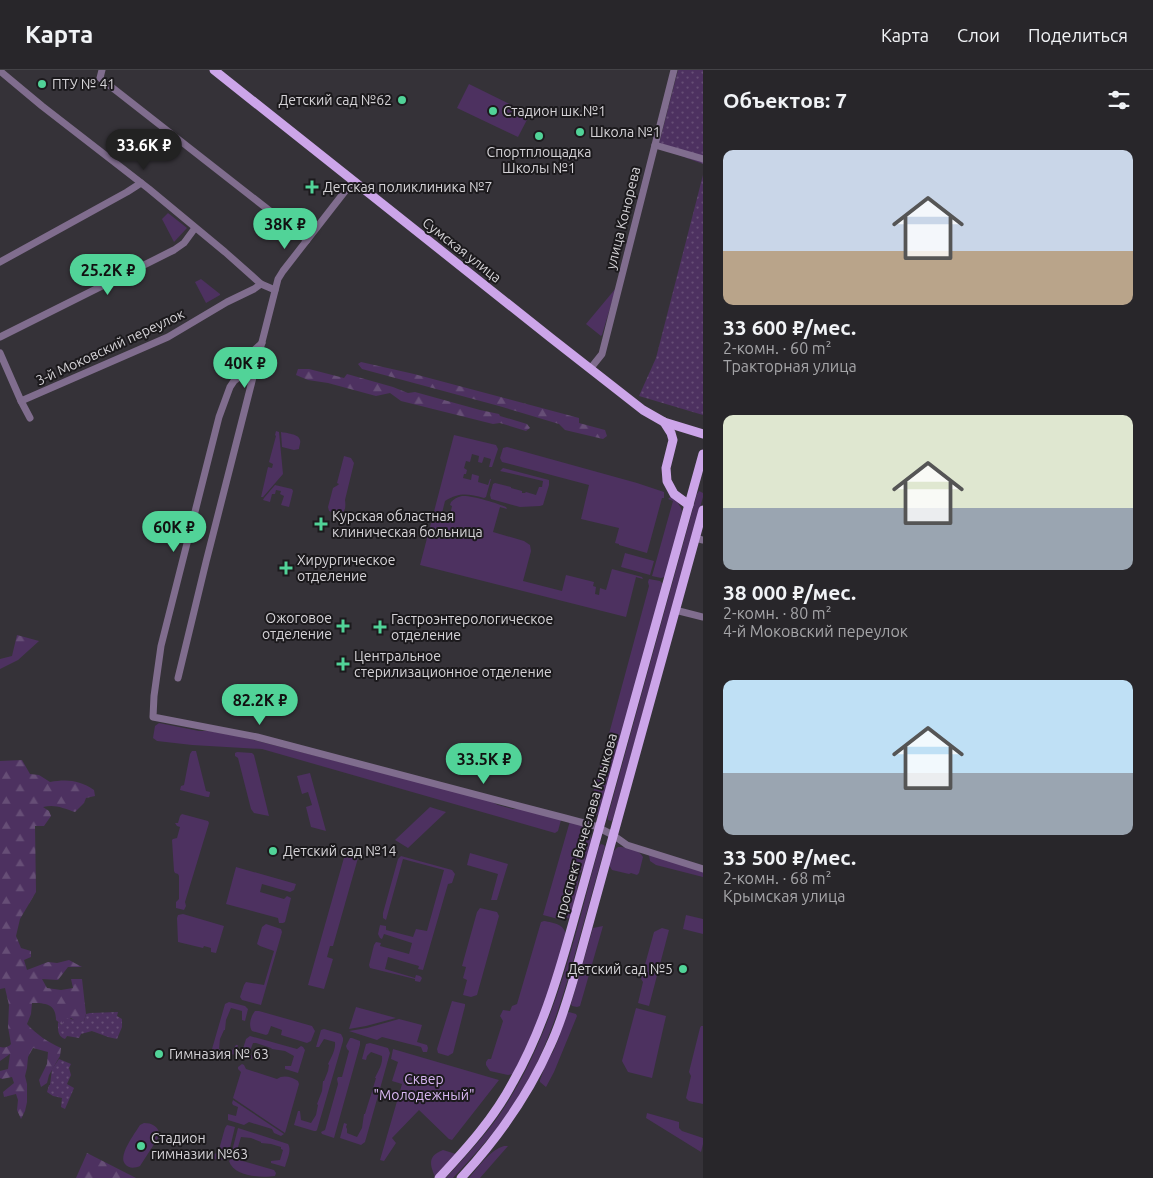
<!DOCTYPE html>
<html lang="ru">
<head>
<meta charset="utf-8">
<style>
	body { margin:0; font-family:Ubuntu,sans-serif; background:#302e32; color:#f1f3f6; height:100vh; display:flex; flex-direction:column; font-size:19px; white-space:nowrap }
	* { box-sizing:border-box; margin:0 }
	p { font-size:16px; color:#a5a5a8 }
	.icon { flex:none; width:28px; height:28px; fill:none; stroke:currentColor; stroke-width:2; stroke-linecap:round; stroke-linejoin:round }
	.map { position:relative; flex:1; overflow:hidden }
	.side { display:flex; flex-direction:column; background:#28262a; width:450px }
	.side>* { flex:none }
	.price { position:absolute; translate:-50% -42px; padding:0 11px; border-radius:18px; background:#51d398; color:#111; font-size:16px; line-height:32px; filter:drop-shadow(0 1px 2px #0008) }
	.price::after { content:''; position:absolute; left:50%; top:30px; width:15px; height:11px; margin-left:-8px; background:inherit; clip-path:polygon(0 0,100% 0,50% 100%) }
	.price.on { background:#222; color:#fff }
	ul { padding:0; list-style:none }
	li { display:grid; align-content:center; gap:10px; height:265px; padding:0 20px }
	li span { display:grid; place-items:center; height:155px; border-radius:10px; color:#555 }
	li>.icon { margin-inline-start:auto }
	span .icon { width:90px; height:90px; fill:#fffc; stroke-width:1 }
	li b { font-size:21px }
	h2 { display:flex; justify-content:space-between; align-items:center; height:60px; padding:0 20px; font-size:21px }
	header { display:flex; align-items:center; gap:30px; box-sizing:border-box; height:70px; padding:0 25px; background:#28262a; border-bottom:1px solid #444347 }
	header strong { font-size:24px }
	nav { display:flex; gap:28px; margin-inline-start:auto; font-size:18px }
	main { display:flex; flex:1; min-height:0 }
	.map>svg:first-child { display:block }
</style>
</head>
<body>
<header>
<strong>Карта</strong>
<nav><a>Карта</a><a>Слои</a><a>Поделиться</a></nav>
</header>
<main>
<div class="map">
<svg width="703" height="1108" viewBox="0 0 703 1108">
	<defs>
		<pattern id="forest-firs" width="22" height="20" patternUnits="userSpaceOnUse" patternTransform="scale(1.25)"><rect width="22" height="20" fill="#4d3160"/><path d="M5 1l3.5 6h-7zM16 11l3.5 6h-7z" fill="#664e76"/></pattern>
		<pattern id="garden-dots" width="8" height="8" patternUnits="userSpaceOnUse" patternTransform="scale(1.25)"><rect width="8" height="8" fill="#4d3160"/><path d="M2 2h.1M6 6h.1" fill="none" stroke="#664e76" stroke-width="1.8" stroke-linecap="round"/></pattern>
	</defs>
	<rect width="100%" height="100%" fill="#353238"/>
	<g fill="#4d3160">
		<path d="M 469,14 L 530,44 L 518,67 L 457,38 Z"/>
		<path d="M 168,143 L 187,158 L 174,172 L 162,149 Z"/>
		<path d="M 201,209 L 220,224 L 220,225 L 206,233 L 195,212 Z"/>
		<path d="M 616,218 L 602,265 L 601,266 L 586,254 Z"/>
		<path d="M 276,361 L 279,362 L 283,404 L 263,427 L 261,427 L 268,397 L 272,398 L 273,394 L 269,392 L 276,366 L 275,365 Z"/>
		<path d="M 281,362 C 286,363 299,364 300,370 C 301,372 299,377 299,379 L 294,380 L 282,377 Z"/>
		<path d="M 454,365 L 496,375 L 498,379 L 492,397 L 489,397 L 491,389 L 484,387 L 482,393 L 478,392 L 479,386 L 472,384 L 470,392 L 466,391 L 464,398 L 467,400 L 466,404 L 464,404 L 463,408 L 471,410 L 472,404 L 479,406 L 478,412 L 488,415 L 490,409 L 491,409 L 486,427 L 484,428 C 468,424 460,422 445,431 L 442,443 L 450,445 L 452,436 L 450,435 L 451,432 C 454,429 457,427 462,426 C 471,425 497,433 506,437 L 507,439 L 500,437 L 493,462 L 524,471 L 530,475 L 531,481 L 523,511 L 562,521 L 566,505 L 594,512 L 593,516 L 596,517 L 595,524 L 599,525 L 600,518 L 606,520 L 612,499 L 642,507 L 643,509 L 636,507 L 626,547 L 420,495 Z"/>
		<path d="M 507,377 L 637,413 L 664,422 L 664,428 L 662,428 L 647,483 L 619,475 L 619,474 L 615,473 L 619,458 L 581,449 L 589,415 L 502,392 L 500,388 L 503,378 Z"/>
		<path d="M 344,386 L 351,388 L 354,393 L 345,430 C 347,444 341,446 329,441 L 328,437 L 333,418 L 338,415 L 339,414 L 337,413 Z"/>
		<path d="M 503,398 L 549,410 L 549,415 L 543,435 L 540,436 L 520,437 L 491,429 L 490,425 L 493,414 L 495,413 L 511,417 L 511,418 L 522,421 L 522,423 L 525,423 L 526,422 L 536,425 L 539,417 L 542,417 L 543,411 L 500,401 Z"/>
		<path d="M 275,415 L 292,419 L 293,421 L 289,437 L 281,435 L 284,426 L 280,424 L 281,421 L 276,420 L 275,424 L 272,424 L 270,432 L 263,430 L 264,428 Z"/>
		<path d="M 699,421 L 703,423 L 703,427 L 613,749 L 611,751 L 608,750 L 608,746 L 697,424 Z"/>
		<path d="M 673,425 L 681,438 L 682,441 L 672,484 L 665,507 L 661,508 L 652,506 L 673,431 L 668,429 Z"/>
		<path d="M 625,483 L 654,491 L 650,505 L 621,497 Z"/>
		<path d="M 649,509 L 660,511 L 663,514 L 600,742 L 594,748 L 586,749 L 649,516 L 648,512 Z"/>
		<path d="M 159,653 L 199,661 L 209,661 L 238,666 L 488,730 L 498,735 L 513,739 L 524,739 L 561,750 L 558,761 L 555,763 L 262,679 L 192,675 L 157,671 L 153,668 L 155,656 Z"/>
		<path d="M 192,681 L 196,681 L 206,721 L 210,722 L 210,723 L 209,727 L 207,727 L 180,720 L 181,716 L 184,715 L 190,684 Z"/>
		<path d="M 237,682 L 252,683 L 254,685 L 269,746 L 254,743 L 251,739 L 238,688 L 235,686 L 235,683 Z"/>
		<path d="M 310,703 L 326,761 L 311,757 L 306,737 L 312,735 L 308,722 L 302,724 L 297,706 Z"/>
		<path d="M 430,737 L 446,742 L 408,778 L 395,770 Z"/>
		<path d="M 182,744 L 208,751 L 209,753 L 185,832 L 186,836 L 184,840 L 176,838 L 176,832 L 179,829 L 179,806 L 178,804 L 175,803 L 174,801 L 172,770 L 173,769 L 177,768 L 180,757 L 177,756 L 175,753 L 178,753 L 180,746 Z"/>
		<path d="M 570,751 L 591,758 L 589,759 L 585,758 L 583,763 L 590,766 L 592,769 L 586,794 L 580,804 L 577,818 L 577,829 L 571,847 C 562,852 552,847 543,845 Z"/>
		<path d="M 601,774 L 604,775 L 605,777 C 596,809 587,841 578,873 C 564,925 548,978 520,1025 C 501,1056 477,1082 453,1108 L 446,1108 C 465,1087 484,1067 500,1044 C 554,964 574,869 599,777 Z"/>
		<path d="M 347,777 L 360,781 L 333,876 L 330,876 L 327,887 L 333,889 L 324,919 L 308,915 Z"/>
		<path d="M 618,777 C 626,777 639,779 643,787 L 639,803 L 637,805 L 631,803 L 629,804 L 612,800 L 609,795 C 611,788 612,781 618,777 Z"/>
		<path d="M 470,783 L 508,794 L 497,830 L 491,830 L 498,804 L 467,795 Z"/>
		<path d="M 649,785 L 703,799 L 703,807 L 656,795 L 650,791 Z"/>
		<path d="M 401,786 L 452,800 L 455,804 L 452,813 L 448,814 L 423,900 L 418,899 L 419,896 L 388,887 L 385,899 L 415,908 L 416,905 L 420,906 L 422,908 L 420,912 L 415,911 L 415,909 L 370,898 L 369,895 L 374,875 L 376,872 L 381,873 L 380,876 L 409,884 L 412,873 L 384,864 L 382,869 L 380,868 L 378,864 L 380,855 L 386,856 L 386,860 L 413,867 L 416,859 L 427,861 L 444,800 L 403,789 L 386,850 L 383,848 L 383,843 L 398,789 Z"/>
		<path d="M 236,797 L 296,814 L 294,820 L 290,822 L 262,814 L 260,822 L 284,829 L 287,826 L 291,828 L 285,852 L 283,853 L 279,853 L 278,848 L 226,834 Z"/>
		<path d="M 480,838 L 497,842 L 499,846 L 477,925 L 471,927 L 463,925 L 467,910 L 463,908 L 466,897 L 462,896 L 477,842 Z"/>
		<path d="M 183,844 L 224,856 L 216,883 L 211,882 L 211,878 L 204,876 L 203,878 L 178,872 L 177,848 L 178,845 Z"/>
		<path d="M 686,845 L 703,849 L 703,864 L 683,859 Z"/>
		<path d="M 544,851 C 554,853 565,854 566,866 L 555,903 L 531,969 L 513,1004 L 508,1005 L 490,1001 L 486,995 L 486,992 L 488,989 L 491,989 L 503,951 L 500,946 L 503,940 L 510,941 L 512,936 L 517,934 L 541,852 Z"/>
		<path d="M 266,854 L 281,859 L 282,862 L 261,935 L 242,930 L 240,927 L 244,915 L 246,912 L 264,915 L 274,881 L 260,876 L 257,874 L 262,857 Z"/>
		<path d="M 603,856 L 580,936 L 577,937 L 572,936 L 571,934 L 593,858 Z"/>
		<path d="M 662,858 L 669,860 L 649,936 L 638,933 L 643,912 L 641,909 L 654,862 Z"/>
		<path d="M 452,931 L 465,934 L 465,936 L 453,983 L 448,986 L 438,983 L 437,979 Z"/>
		<path d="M 229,932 L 245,936 L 248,939 L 245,951 L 242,950 L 242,941 L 231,938 L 226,950 L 225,960 L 224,960 L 220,969 L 219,979 L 231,982 L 236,975 L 238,975 L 235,985 L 212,979 L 225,934 Z"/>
		<path d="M 356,937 L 396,948 L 366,956 L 349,959 Z"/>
		<path d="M 636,938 L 666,946 L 652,1008 L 628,1002 L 622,991 Z"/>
		<path d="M 255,941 L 259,941 L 312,956 L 315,961 L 311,971 L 307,973 L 281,965 L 282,960 L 271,956 L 268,964 L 266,965 L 252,961 C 248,955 251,946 255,941 Z"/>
		<path d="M 569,942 L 576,944 L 577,946 L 554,1002 L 546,1017 L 540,1012 L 540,1010 L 547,991 L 553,982 L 559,968 L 567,943 Z"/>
		<path d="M 399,949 L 422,955 L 417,972 L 427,975 L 428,978 L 427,982 L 423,982 L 421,977 L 382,967 L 377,970 L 349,961 L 367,958 Z"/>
		<path d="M 701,956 L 703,956 L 703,1034 L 689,1031 L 686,1028 L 691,1006 L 689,1002 L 700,958 Z"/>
		<path d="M 324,959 L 341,964 L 343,968 L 343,971 L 317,1060 L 316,1061 L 314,1061 L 294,1055 L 298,1041 L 300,1041 L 301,1050 L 311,1053 L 316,1045 L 318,1035 L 317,1034 L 322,1021 L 323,1011 L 324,1011 L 328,1001 L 329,995 L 328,994 C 331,988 336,979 335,972 L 324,969 L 319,977 L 316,977 L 321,960 Z"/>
		<path d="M 250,966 L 297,979 L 301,976 L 303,977 L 305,980 L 298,1003 L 285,999 L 285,996 L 291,996 L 294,986 L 285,981 L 272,979 L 271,978 L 256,973 L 253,973 L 249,984 L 253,986 L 252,989 L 241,985 L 246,969 Z"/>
		<path d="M 350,968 L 352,968 L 360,971 L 360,975 L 334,1068 L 322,1064 L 321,1062 L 325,1060 L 338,1014 L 337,1009 L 338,1007 L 342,1007 L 349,981 L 347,979 L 346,976 Z"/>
		<path d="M 370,973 L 388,978 L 390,983 L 365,1072 L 361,1075 L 340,1068 L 344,1053 L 347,1054 L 346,1057 L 347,1059 L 347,1063 L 357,1067 L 362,1058 L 364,1044 L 365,1044 C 369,1031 372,1022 376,1008 L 375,1008 C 378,1001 383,994 382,986 L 371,982 L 367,986 L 366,990 L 362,989 L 366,974 Z"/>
		<path d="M 393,979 L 499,1010 L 452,1070 L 449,1069 L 419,1040 L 392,1068 L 396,1073 L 384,1091 L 380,1090 L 402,1014 L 392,1011 L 398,992 L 391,989 Z"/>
		<path d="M 242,994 L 244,995 L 246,999 L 277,1009 C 283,1004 292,1007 298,1011 L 299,1014 L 285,1063 L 233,1028 L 241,1002 L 238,999 L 238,997 Z"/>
		<path d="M 233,1030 L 284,1064 L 281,1066 L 274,1063 L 272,1059 L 249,1052 L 244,1055 L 228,1050 L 228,1044 L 236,1046 L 238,1037 L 233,1035 L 232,1033 Z"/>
		<path d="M 647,1043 L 679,1052 L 679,1058 L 682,1061 L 703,1068 L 703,1074 L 701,1082 L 646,1048 Z"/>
		<path d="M 144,1053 C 152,1053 158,1056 160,1065 L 140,1096 C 135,1098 129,1099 125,1094 C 118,1086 133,1066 138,1058 L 140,1055 Z"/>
		<path d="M 227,1055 L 235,1057 L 229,1082 L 226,1084 L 223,1090 L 214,1089 L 212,1087 L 213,1084 L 218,1083 L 225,1058 Z"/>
		<path d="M 238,1058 L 288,1074 C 292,1080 287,1089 285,1097 L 271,1093 L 271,1091 L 280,1090 L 283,1080 L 281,1079 L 281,1077 L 271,1074 L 261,1073 L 261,1072 L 251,1068 L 241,1067 L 238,1077 L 242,1081 L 245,1082 L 245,1085 L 232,1081 Z"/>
		<path d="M 504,1076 L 508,1076 L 480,1108 L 469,1108 C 479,1096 490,1080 504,1076 Z"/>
		<path d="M 443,1080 L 456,1084 L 435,1107 C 430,1095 427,1086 443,1080 Z"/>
		<path d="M 232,1088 L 274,1100 L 276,1103 L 275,1106 C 262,1108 234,1107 229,1091 Z"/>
	</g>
	<g fill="url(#forest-firs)">
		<path d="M 361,292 L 414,304 L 579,348 L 579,353 L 605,360 L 607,366 L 603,369 L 565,360 L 559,354 L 499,336 L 362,299 L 358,294 Z"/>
		<path d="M 298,299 L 309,299 L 344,308 L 347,304 L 393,317 L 408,323 L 415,322 L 480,340 L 499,344 L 500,346 L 527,354 L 530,358 L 526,361 L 500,353 L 493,354 L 401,331 L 390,323 L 376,326 L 328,313 L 308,310 L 296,305 Z"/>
		<path d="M 17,565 L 39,571 L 18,590 L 0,599 L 0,589 L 12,586 Z"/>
		<path d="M 22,690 L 30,704 L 39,705 L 50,712 C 67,709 79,710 94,720 L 95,726 L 86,728 L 84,733 L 75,742 C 63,738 55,734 43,737 L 49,741 L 51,746 L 44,756 L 35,756 L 36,822 L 20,849 L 16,866 L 21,878 L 31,881 L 31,887 L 24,890 L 27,900 L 48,892 L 57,893 L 69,890 L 82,897 L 68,897 L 58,910 L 42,909 L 47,918 L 61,920 L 73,918 L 71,909 L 82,909 L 86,944 L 84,951 L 77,952 L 71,948 L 62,955 L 56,950 C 56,934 46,933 32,933 L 31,944 L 27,954 C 37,965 48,972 61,978 L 60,986 L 49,1005 L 47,1013 L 41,1017 L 39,1010 L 47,994 L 48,982 L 33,978 L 28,987 L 27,998 L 25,1006 L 27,1014 L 27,1032 L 25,1041 L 21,1049 L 17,1040 L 18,1030 L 16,1024 L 4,1027 L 3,1022 L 14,1013 L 12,1007 L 2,1009 L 0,1008 L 0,1001 L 8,999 L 10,984 L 0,991 L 0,977 C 4,978 9,977 11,974 L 8,957 L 9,935 L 5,918 L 0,919 L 0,691 Z"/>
		<path d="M 87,1083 L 136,1108 L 76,1108 Z"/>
	</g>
	<g fill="url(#garden-dots)">
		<path d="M 678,0 L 703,0 L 703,94 L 657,77 L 659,74 Z"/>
		<path d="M 703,105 L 703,345 L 639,326 L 656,288 Z"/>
		<path d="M 118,942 L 117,946 L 122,949 L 122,957 L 117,969 L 108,967 L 92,961 L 81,964 L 79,968 L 67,966 L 65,969 C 57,966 58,959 58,952 L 62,955 L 64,948 C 72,948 76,952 84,951 L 86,944 L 90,943 Z"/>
		<path d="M 59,989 L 71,994 L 69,998 L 71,1005 L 67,1014 L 74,1018 L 65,1039 L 61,1037 L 62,1028 L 53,1026 L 47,1022 L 49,1015 L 50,1015 L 52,999 Z"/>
	</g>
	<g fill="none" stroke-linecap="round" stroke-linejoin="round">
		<g stroke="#806d8e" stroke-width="7">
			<path d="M 102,0 L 100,8 L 307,170"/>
			<path d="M 0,1 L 42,36 L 149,119 L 225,182 L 261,214 L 275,220"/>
			<path d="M 655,75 L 703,89"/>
			<path d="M 0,192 L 127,122 L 141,113"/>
			<path d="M 0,267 L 174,180 L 184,173 L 195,158"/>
			<path d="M 0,283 L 21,331 L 30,348"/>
			<path d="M 590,299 L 602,284 L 674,0"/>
			<path d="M 253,305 L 246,308 L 241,306 L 234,311 L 230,317 L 219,347 L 161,576 L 154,626 L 153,647 L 257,667 L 565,748 L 595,756 L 613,765 L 627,775 L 703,799"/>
			<path d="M 241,306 L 240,303 L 241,299 L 253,281 L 262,273"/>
			<path d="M 21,331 L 168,267 L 227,232 L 254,219 L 261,214"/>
			<path d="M 695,468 L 703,470"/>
			<path d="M 675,540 L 703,547"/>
			<path d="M 178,608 L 206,492 L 278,209 L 283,201 L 353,111"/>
		</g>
		<g stroke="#cca5e9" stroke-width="9">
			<path d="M 214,0 L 551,268 L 643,340 L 664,352 L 703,364"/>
			<path d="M 664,352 L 671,363 L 673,370 L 666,398 L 667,411 L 674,424 L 689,435"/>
			<path d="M 439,1108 C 467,1078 494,1048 513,1012 C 541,963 557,910 572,856 L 703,384"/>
			<path d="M 461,1108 C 498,1068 528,1026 550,976 C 561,953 568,928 575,904 L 703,440"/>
		</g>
	</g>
	<g fill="#51d398" stroke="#1c1a1d" stroke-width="2">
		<circle cx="42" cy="14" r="5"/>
		<circle cx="402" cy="30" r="5"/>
		<circle cx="493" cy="41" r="5"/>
		<circle cx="580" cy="62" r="5"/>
		<circle cx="539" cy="66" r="5"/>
		<path d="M309.5 109.5h5v5h5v5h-5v5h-5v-5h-5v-5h5z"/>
		<path d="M318.5 446.5h5v5h5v5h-5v5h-5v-5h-5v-5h5z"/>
		<path d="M283.5 490.5h5v5h5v5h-5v5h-5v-5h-5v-5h5z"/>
		<path d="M340.5 548.5h5v5h5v5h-5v5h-5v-5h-5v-5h5z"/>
		<path d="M377.5 549.5h5v5h5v5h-5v5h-5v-5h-5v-5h5z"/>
		<path d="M340.5 586.5h5v5h5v5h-5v5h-5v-5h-5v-5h5z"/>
		<circle cx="273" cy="781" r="5"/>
		<circle cx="683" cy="899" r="5"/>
		<circle cx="159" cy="984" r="5"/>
		<circle cx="141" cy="1076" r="5"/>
	</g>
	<g text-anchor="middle" stroke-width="4" stroke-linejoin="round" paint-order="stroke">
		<g font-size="14" fill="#d5d3d7" stroke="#1c1a1d" text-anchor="start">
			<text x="52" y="19">ПТУ № 41</text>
			<text x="392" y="35" text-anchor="end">Детский сад №62</text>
			<text x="503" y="46">Стадион шк.№1</text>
			<text x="590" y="67">Школа №1</text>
			<text x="539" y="87" text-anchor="middle">Спортплощадка<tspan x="539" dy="16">Школы №1</tspan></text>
			<text x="323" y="122">Детская поликлиника №7</text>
			<text x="332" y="451">Курская областная<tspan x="332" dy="16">клиническая больница</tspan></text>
			<text x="297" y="495">Хирургическое<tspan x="297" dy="16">отделение</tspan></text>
			<text x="332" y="553" text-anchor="end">Ожоговое<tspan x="332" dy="16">отделение</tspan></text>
			<text x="391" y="554">Гастроэнтерологическое<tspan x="391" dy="16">отделение</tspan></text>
			<text x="354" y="591">Центральное<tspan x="354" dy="16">стерилизационное отделение</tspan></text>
			<text x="283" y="786">Детский сад №14</text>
			<text x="673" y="904" text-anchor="end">Детский сад №5</text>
			<text x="169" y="989">Гимназия № 63</text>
			<text x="151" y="1073">Стадион<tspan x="151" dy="16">гимназии №63</tspan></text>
		</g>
		<g font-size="14" fill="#d5d3d7" stroke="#1c1a1d">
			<text transform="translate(623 148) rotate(-76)" y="5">улица Конорева</text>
			<text transform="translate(462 180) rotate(38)" y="5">Сумская улица</text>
			<text transform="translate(110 277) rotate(-25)" y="5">3-й Моковский переулок</text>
			<text transform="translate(586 756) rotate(-74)" y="5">проспект Вячеслава Клыкова</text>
		</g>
		<g font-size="14" fill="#d8b6f2" stroke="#1c1a1d">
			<text x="424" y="1014">Сквер<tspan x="424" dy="16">"Молодежный"</tspan></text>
		</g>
	</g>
</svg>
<b class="price on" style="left:144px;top:101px">33.6K ₽</b>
<b class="price" style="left:285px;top:180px">38K ₽</b>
<b class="price" style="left:108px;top:226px">25.2K ₽</b>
<b class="price" style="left:245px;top:319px">40K ₽</b>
<b class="price" style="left:174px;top:483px">60K ₽</b>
<b class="price" style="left:260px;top:656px">82.2K ₽</b>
<b class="price" style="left:484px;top:715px">33.5K ₽</b>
</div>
<section class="side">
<h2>Объектов: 7<svg class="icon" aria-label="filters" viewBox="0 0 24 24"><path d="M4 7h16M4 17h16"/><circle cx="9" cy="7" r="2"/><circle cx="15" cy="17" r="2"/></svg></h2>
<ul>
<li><span style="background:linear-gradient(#c9d6e8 65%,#b9a48a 0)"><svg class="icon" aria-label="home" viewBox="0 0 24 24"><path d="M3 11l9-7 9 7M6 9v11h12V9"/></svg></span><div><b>33 600 ₽/мес.</b><p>2-комн. · 60 m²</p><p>Тракторная улица</p></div></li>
<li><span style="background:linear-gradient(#dfe7d0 60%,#9aa5b1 0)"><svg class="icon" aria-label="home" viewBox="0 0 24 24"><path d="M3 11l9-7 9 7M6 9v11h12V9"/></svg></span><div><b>38 000 ₽/мес.</b><p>2-комн. · 80 m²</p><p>4-й Моковский переулок</p></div></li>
<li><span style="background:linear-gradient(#bfe0f5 60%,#9aa5b1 0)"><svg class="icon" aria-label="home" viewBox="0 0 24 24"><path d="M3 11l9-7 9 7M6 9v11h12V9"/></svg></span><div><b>33 500 ₽/мес.</b><p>2-комн. · 68 m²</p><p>Крымская улица</p></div></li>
</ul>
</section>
</main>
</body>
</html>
